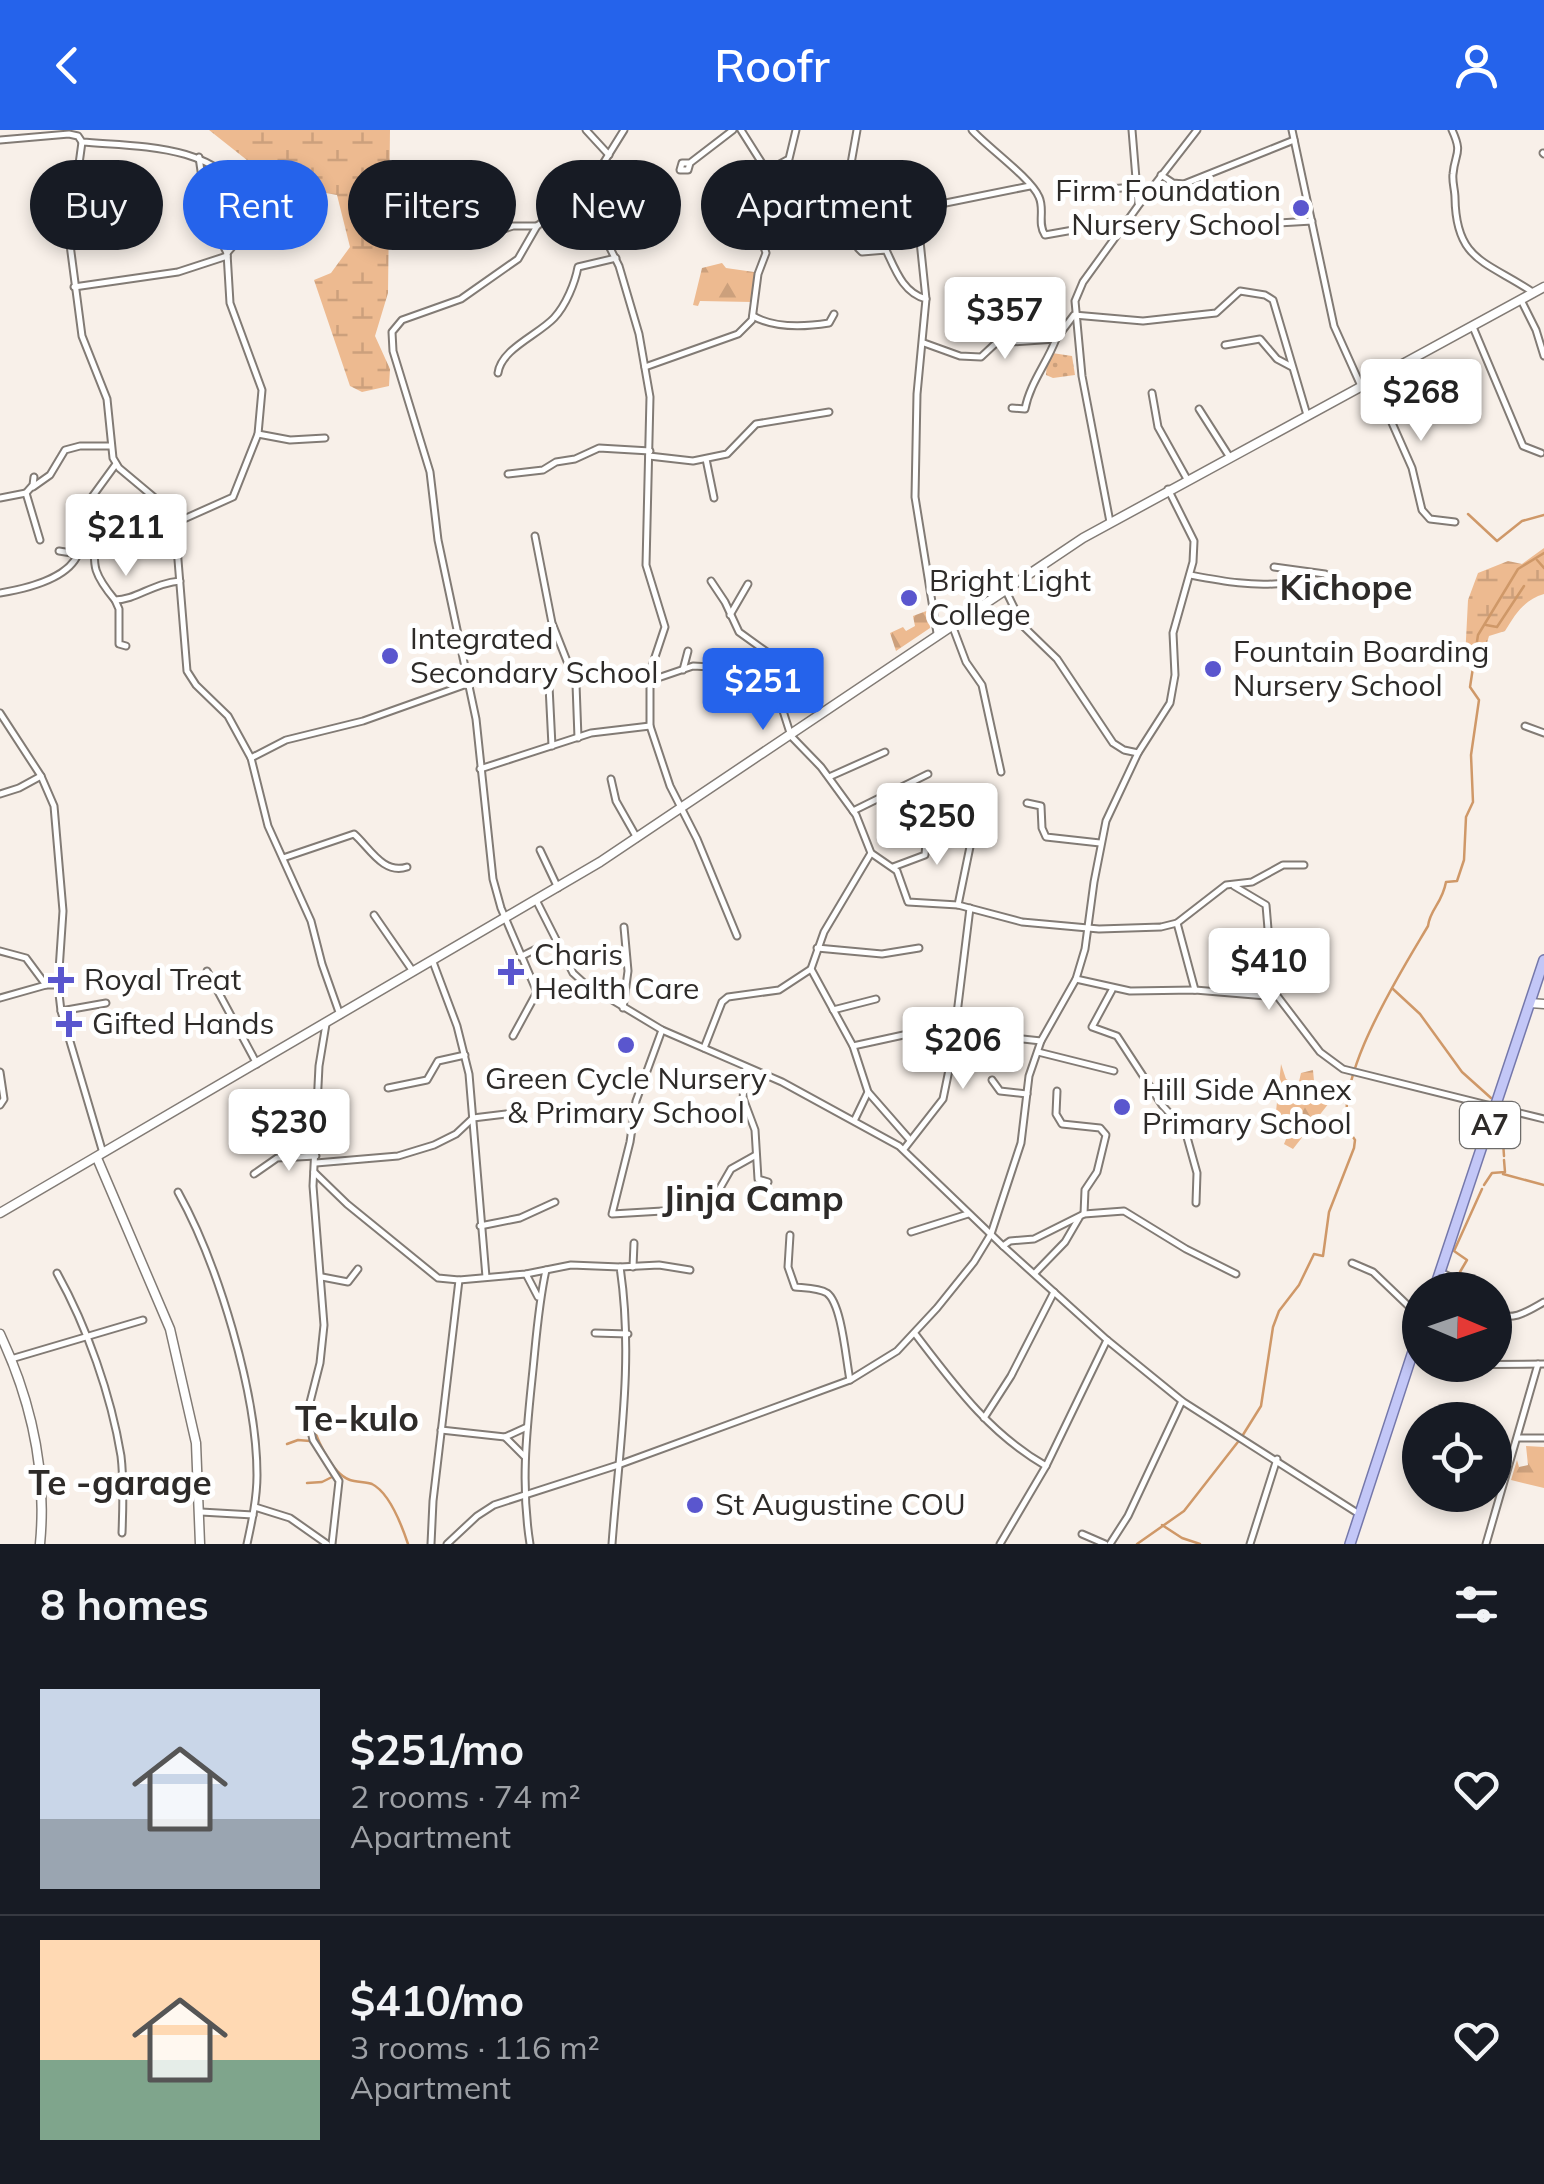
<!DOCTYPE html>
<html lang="en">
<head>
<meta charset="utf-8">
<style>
	body { margin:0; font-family:Mulish,sans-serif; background:#242831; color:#f1f3f6; height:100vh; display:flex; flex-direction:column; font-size:38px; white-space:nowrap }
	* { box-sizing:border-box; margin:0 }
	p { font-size:32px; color:#9ea1a6 }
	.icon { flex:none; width:55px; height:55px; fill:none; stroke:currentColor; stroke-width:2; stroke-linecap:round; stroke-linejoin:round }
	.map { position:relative; height:1414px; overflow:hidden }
	.drawer { display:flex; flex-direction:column; background:#171b24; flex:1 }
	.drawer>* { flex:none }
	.top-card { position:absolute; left:30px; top:30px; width:1000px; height:90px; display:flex; gap:20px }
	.needle { width:65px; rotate:92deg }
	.fabs { position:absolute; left:1402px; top:1142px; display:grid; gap:20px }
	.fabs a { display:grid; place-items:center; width:110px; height:110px; border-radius:50%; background:#171b24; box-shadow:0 5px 15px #0003; font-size:50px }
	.price { position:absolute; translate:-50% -85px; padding:0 22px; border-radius:10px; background:#fff; color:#222; font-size:32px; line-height:65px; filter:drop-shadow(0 2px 5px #0008) }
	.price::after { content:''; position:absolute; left:50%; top:60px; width:30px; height:22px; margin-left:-15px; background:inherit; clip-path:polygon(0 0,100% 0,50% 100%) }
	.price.current { background:#2563eb; color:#fff }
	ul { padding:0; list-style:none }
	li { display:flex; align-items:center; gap:30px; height:250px; padding:0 40px }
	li+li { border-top:2px solid #363941 }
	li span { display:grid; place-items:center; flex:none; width:280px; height:200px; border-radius:0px; color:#555 }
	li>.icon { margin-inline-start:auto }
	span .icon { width:120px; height:120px; fill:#fffc; stroke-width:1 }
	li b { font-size:42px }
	h2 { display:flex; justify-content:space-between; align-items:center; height:120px; padding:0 40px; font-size:42px }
	.chip { padding:0 35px; border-radius:45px; background:#171b24; box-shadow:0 5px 15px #0003; font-size:35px; line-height:90px }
	.chip.current { background:#2563eb; color:#fff }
	header { display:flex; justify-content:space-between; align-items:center; height:130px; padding:0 40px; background:#2563eb; color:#fff; font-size:45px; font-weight:600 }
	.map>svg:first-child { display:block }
</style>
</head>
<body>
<header><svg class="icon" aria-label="back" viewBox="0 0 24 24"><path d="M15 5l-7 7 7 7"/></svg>Roofr<svg class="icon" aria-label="person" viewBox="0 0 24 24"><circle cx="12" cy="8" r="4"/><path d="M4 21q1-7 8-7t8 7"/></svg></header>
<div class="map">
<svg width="1544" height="1414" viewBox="0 0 1544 1414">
	<defs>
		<pattern id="grass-dots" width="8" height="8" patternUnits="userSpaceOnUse" patternTransform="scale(2.5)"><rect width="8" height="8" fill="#edba90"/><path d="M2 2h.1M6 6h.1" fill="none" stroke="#cca07c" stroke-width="1.8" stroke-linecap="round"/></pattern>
		<pattern id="forest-firs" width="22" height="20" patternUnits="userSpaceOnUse" patternTransform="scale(2.5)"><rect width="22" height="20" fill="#edba90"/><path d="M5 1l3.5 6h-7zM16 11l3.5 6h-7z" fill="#cca07c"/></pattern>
		<pattern id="wetland-marsh" width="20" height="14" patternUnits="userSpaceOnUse" patternTransform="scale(2.5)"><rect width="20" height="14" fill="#edba90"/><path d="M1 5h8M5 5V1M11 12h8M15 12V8" fill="none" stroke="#cca07c"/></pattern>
	</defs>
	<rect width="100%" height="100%" fill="#f8f0e9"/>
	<path fill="url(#grass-dots)" d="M 1052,223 L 1072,226 L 1075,245 L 1053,248 L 1046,245 L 1047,232 Z"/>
	<g fill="url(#forest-firs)">
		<path d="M 722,133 L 726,138 L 754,142 L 758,159 L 752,172 L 700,171 L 698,176 L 693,175 L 702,138 Z"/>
		<path d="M 929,480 L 930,498 L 896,521 L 890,503 L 903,497 L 906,501 L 915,496 L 913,486 Z"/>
		<path d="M 1281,934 L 1286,949 L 1298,956 L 1301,943 L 1313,940 L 1315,962 L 1329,973 L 1293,1019 L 1284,1014 L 1289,1002 L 1283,1000 L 1275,991 Z"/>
		<path d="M 1526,1316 L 1544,1317 L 1544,1358 L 1511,1350 L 1517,1330 L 1519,1337 L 1528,1335 Z"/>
	</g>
	<g fill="url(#wetland-marsh)">
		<path d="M 209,0 L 390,0 L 388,163 L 375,206 L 390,239 L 389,256 L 362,262 L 350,256 L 314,150 L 331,143 L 350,117 L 337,65 L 277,54 Z"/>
		<path d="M 1544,418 L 1544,464 C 1524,470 1516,483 1505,501 L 1489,506 L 1481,533 L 1465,529 L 1468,470 L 1478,443 L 1508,431 L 1522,434 Z"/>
	</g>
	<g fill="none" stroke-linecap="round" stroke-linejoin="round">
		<g stroke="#cf9868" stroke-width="2.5">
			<path d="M 1468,384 L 1497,411 L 1522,391 L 1544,385"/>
			<path d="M 1537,430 L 1544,438"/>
			<path d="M 1486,495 L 1497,497 L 1524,456"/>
			<path d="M 1393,859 L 1420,884 L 1462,942 L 1491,968"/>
			<path d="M 1501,982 L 1504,1026"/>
			<path d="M 1503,1044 L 1544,1055"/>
			<path d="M 1484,1055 L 1492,1043 L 1505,1042 L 1504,1030"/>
			<path d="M 1472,1152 L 1462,1148 L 1460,1142 L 1467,1130 L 1454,1121 L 1482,1059"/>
			<path d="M 310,1285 C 314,1303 330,1343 350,1350 C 356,1352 367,1352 372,1354 C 390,1363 402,1396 408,1414"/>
			<path d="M 287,1314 L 298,1310 L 310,1311"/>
			<path d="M 307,1353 L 322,1352 L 334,1346"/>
			<path d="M 1162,1395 L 1182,1408 L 1200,1414"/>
			<path d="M 1137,1414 L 1184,1381 L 1241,1308 L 1261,1276 L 1273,1197 L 1279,1181 L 1299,1155 L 1314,1124 L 1323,1126 L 1329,1082 L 1354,1018 L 1355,1010 C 1320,967 1404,837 1428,796 C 1430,779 1442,774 1446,752 L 1457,751 L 1464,730 L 1466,687 L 1473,672 L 1471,625 L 1479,570 L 1470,557 L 1478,505 L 1518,439 L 1544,423"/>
		</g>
		<defs>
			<g id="street">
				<path d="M 586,0 L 609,25"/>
				<path d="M 857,0 L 847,56 L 858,118 L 862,122 L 886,120 C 895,139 903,163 926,169 L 917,264 L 915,367 L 937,503"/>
				<path d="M 972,0 C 986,16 1031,48 1039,67 C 1045,80 1037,93 1045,105 L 1107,94 L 1124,94"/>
				<path d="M 1132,0 L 1138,73"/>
				<path d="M 1292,0 L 1334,196 L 1361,256"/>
				<path d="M 1452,0 C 1463,24 1455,22 1453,44 C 1452,52 1455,60 1455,68 C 1456,132 1487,131 1534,163"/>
				<path d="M 0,10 L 69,4 L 78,6 L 82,12 C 142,17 211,13 249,69 C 250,91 242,107 227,123"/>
				<path d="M 82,12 L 69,107 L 82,206 L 107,269 L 113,328 L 119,338 L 162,374 L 175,393 L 187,541 L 196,555 L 228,586 L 251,628 L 268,696 L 311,791 L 322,834 L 340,885"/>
				<path d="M 1543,23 L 1544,24"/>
				<path d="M 690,33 L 688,40 L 680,40 L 682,33 L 690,33 L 733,0"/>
				<path d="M 767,41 L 789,29 L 796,0"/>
				<path d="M 1161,45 L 1173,53 L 1184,54 L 1294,10"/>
				<path d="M 1094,60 L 1136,57"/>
				<path d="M 586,61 L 596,90 L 619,136 L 639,204 L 650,267 L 646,435 L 665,497 L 650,542 L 650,596 L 670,656 L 697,709 L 737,806"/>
				<path d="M 903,61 L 920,111 L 926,169"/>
				<path d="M 911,80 L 1030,56"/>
				<path d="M 1212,97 L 1312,91"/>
				<path d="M 469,110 L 513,96 L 537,96"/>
				<path d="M 74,157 L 178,142 L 227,126"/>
				<path d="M 1521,170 L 1536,200 L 1544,226"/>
				<path d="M 753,186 C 774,198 804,197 829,193 L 834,184"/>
				<path d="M 1473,197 L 1523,316 L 1541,323"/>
				<path d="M 924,213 L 960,226 L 981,227 L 996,213 L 1056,209 L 1074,185 L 1143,191 L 1216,183 L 1240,161 L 1265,165 L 1273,170 L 1307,285"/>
				<path d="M 1225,215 L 1260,209 L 1277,229 L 1292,237"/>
				<path d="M 645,237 L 738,204 L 752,190 L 758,144 L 766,123 L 758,99 L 768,48 L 765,38 L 741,0"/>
				<path d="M 498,243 C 501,219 538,205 554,188 C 566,175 575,153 578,137 L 616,128"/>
				<path d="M 1373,250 L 1412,338 L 1422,380 L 1430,389 L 1455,392"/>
				<path d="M 1152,263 L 1158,297 L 1187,349"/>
				<path d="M 1012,278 L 1025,279 C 1030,253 1047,233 1056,209"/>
				<path d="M 1199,279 L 1229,326"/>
				<path d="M 258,304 L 290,310 L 325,308"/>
				<path d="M 649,326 L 693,331 L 727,324 L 756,294 L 829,282"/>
				<path d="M 706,329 L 714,368"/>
				<path d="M 116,334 L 92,367 C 92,376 95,383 95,392 C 97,431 85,434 115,470 C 136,470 153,453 180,451"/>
				<path d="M 508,344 L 543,340 L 556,332 L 575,329 L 599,318 L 650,321"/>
				<path d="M 34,347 L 33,355 L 26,363 L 40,410"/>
				<path d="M 33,357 L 50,345 L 65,320 L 80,316 L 111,316"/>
				<path d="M 0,368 L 26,363"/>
				<path d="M 1110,392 L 1082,246 L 1075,171 L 1083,152 L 1138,76 L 1197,0"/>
				<path d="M 175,393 L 233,367 L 258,304 L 262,260 L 230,173 L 227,123 L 207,83 L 199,27"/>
				<path d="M 535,406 L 552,493 L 576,554 L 578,608"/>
				<path d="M 59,421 L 78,424 L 92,421"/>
				<path d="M 1274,437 L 1325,444 L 1345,461"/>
				<path d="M 1190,445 C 1222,451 1253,457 1285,453 L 1295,442"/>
				<path d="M 711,451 L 725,472 L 739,502 L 771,525 L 777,562 L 791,606 L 821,637 L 856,685 L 871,723 L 897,741 L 908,772 L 958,775 L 1022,792 L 1099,799 L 1161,797 L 1177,793 L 1226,755 L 1252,752 L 1283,735 L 1304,735"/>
				<path d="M 1005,459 L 1023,496 L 1057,529 L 1113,613 L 1124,620 L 1138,623"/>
				<path d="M 0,463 C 24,459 68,449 78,424"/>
				<path d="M 115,470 L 119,479 L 119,514 L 126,516"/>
				<path d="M 730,485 L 748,454"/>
				<path d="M 952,495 L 966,532 L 982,555 L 1001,642"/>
				<path d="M 683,540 L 688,521"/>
				<path d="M 649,551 L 693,536 L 711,537"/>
				<path d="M 549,556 L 552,616"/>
				<path d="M 0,583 L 41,646 L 54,676 L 63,781 L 58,855 L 61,881 L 103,1023"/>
				<path d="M 1525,596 L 1544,603"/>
				<path d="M 251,628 L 286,610 L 363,591 L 467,554"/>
				<path d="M 480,639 L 591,603 L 650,596"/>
				<path d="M 829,647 L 885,622"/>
				<path d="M 611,649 L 616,671 L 637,708"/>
				<path d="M 0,664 L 19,658 L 41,646"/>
				<path d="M 1027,673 L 1041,676 L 1042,698 L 1046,707 L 1100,713"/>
				<path d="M 853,681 L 928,644"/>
				<path d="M 540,720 L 558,758"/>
				<path d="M 871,723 L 824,802 L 811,839 L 853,916 L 868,962 L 910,1010"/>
				<path d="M 283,728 L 354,704 C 369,717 383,745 407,737"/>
				<path d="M 893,737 L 925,725 L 927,700"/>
				<path d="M 1234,756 L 1266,775 L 1268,799 L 1264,864"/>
				<path d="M 536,770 L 573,843 L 584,853 L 662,900 L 782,952 L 899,1016 L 1003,1116 L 1107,1210 L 1182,1271 L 1359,1384"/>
				<path d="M 958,775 L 972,707"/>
				<path d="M 374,785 L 412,840"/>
				<path d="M 1177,793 L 1195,860"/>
				<path d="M 817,818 L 882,824 L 919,818"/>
				<path d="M 0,821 L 26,828 L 46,855"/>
				<path d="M 520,827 L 540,817"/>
				<path d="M 433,832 L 457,896 L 469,944 L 486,1147"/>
				<path d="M 207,841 L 257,934"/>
				<path d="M 1076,849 L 1130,861 L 1195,860 L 1278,867 L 1320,922 L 1343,939 L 1544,989"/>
				<path d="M 1112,860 L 1092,897 L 1117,906 L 1162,975 L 1185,1000 L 1197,1043 L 1196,1073"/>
				<path d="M 0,868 L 46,855 L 58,855"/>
				<path d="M 623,878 L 628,841 L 624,797"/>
				<path d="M 833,880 L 876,869"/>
				<path d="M 61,881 L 106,873"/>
				<path d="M 326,894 L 319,936 L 313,1056 L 324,1195 L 320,1233 L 307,1284 L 313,1310 L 339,1351 L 332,1414"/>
				<path d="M 662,900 L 636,971 L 630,1012 L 612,1084 L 696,1079 L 716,1065 L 731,1039 L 756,1025"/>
				<path d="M 955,900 L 970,778"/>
				<path d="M 513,906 L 537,862 L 501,778 L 493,749 L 476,589 L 438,410 L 430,342 L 393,221 L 392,202 L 402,190 L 461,169 L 518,129 L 537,96 L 586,61 L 624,0"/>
				<path d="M 853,916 L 931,899 L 1041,911"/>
				<path d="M 704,918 L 722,872 L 728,867 L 779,860 L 811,839"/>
				<path d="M 1038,922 L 1114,941"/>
				<path d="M 746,937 L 743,968 L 755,1000 L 758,1049 L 768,1052"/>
				<path d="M 0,942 L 4,969 L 0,975"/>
				<path d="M 992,950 L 1000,961 L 1027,964"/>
				<path d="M 388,958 L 427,950 L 438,931 L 465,925"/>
				<path d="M 1057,961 L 1056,984 L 1062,994 L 1100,998 L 1106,1005 L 1097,1042 L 1085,1060 L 1084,1084"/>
				<path d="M 855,989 L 868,962"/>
				<path d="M 904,1019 L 943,969 L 957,901"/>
				<path d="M 316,1033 L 398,1026 L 434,1015 L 456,1004 L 473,988 L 506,984"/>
				<path d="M 314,1042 L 347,1074 L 438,1148 L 459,1150 L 526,1144 L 571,1135 L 620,1137 C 634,1230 619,1320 612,1414"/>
				<path d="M 254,1044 L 277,1028 L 316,1026"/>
				<path d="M 178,1062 C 218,1134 257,1263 257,1345 C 257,1368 252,1391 247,1414"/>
				<path d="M 480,1096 L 520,1088 L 555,1072"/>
				<path d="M 911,1102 L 968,1084"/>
				<path d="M 790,1105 L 788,1137 L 795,1157 C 804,1158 819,1158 827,1163 C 842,1174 846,1231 850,1250"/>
				<path d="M 1003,1116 L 1010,1111 L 1034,1109 L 1084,1084 L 1124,1081 L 1186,1119 L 1236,1144"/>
				<path d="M 1352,1133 L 1373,1142 L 1420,1187"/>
				<path d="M 620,1137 L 659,1135 L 690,1140"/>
				<path d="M 633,1137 L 634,1113"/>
				<path d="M 1440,1142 L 1463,1153"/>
				<path d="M 57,1143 C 87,1197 111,1265 121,1326 C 124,1351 123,1378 122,1403"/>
				<path d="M 1035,1143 L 1065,1112 L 1079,1088"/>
				<path d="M 526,1144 L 538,1167"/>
				<path d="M 322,1147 L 348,1152 L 358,1139"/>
				<path d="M 1495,1183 C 1513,1192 1528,1181 1544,1172"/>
				<path d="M 595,1203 L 628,1204"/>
				<path d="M 916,1205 C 955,1256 990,1304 1046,1336"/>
				<path d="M 11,1229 L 143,1190"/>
				<path d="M 1424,1235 L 1544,1234"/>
				<path d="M 984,1288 L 1011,1246 L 1054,1162"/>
				<path d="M 441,1300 L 505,1307 L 527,1297"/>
				<path d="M 505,1307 L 524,1326"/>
				<path d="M 1518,1308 L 1544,1308"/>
				<path d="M 255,1377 L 290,1388 L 327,1414"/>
				<path d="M 201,1382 L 253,1385"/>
				<path d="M 1082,1404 L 1105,1414"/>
				<path d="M 431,1414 L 433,1371 L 459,1150"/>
				<path d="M 447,1414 L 477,1386 L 494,1375 L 618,1335 L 850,1250 L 897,1221 L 937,1178 L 974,1132 L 991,1104 L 1021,1013 L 1029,946 L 1041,911 L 1076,849 L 1085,819 L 1094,752 L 1106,691 L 1138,623 L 1170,573 L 1175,545 L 1173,503 L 1193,432 L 1194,411 L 1168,359"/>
				<path d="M 530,1414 C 521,1357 526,1306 532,1249 C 536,1212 538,1176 546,1140"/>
				<path d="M 1000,1414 L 1046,1336 L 1107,1210"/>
				<path d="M 1110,1414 L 1128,1386 L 1182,1271"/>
				<path d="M 1250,1414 L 1277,1329"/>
				<path d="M 1486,1414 L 1538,1234"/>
			</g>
			<g id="secondary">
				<path d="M 1530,873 L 1544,874"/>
				<path d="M 97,1028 L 170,1199 L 196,1313 L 200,1414"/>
				<path d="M 0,1083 L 600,732 L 1083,408 L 1544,157"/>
				<path d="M 0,1204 C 31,1270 47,1341 40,1414"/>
			</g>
			<g id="primary">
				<path d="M 1434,1160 L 1544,830"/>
				<path d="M 1350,1414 L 1420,1200"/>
			</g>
		</defs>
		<use href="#street" stroke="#827b75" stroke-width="9"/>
		<use href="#secondary" stroke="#827b75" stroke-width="11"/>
		<use href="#primary" stroke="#7578ab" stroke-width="12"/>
		<use href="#street" stroke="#fff" stroke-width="5"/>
		<use href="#secondary" stroke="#fff" stroke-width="8"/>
		<use href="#primary" stroke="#c3c7f7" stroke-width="9"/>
	</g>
	<g fill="#5a56ce" stroke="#fff" stroke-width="4">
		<circle cx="1301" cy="78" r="10"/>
		<circle cx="909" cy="468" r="10"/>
		<circle cx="390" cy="526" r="10"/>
		<circle cx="1213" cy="539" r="10"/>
		<path d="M506 827h10v10h10v10h-10v10h-10v-10h-10v-10h10z"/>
		<path d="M56 835h10v10h10v10h-10v10h-10v-10h-10v-10h10z"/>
		<path d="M64 879h10v10h10v10h-10v10h-10v-10h-10v-10h10z"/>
		<circle cx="626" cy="915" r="10"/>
		<circle cx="1122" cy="977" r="10"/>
		<circle cx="695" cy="1375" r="10"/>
	</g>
	<g text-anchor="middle" stroke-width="10" stroke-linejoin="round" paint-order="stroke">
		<rect fill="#fff" stroke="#6d6b69" stroke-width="2.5" x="1460" y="972" width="60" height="46" rx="8"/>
		<g font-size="28" font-weight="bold" fill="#2e2b29">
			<text x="1490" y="1005">A7</text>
		</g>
		<g font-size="30" fill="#2e2b29" stroke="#fff" text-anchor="start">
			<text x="1281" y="71" text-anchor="end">Firm Foundation<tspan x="1281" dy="34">Nursery School</tspan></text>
			<text x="929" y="461">Bright Light<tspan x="929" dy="34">College</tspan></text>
			<text x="410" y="519">Integrated<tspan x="410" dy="34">Secondary School</tspan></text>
			<text x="1233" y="532">Fountain Boarding<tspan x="1233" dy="34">Nursery School</tspan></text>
			<text x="534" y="835">Charis<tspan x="534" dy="34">Health Care</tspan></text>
			<text x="84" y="860">Royal Treat</text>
			<text x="92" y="904">Gifted Hands</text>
			<text x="626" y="959" text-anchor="middle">Green Cycle Nursery<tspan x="626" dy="34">&amp; Primary School</tspan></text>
			<text x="1142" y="970">Hill Side Annex<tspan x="1142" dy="34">Primary School</tspan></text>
			<text x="715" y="1385">St Augustine COU</text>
		</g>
		<g font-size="35" font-weight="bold" fill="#2e2b29" stroke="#fff">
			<text x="1346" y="470">Kichope</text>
			<text x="753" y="1081">Jinja Camp</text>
			<text x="357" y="1301">Te-kulo</text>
			<text x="120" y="1365">Te -garage</text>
		</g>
	</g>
</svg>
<div class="fabs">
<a><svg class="needle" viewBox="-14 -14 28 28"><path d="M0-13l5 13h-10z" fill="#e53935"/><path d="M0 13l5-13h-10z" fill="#9ea1a6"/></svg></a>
<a><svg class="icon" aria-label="locate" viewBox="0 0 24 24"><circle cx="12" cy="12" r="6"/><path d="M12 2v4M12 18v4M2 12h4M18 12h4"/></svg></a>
</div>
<b class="price" style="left:1005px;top:232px">$357</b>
<b class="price" style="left:1421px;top:314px">$268</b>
<b class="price" style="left:126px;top:449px">$211</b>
<b class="price current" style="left:763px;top:603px">$251</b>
<b class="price" style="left:937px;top:738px">$250</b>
<b class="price" style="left:1269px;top:883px">$410</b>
<b class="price" style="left:963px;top:962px">$206</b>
<b class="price" style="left:289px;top:1044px">$230</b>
<div class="top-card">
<a class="chip">Buy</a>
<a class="chip current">Rent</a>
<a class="chip">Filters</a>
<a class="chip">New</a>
<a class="chip">Apartment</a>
</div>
</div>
<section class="drawer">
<h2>8 homes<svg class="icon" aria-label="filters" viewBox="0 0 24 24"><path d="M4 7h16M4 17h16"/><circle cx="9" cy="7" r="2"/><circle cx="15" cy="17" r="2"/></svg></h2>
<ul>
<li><span style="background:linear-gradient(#c9d6e8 65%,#9aa5b1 0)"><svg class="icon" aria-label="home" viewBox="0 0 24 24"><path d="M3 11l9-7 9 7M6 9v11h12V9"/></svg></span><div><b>$251/mo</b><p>2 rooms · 74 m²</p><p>Apartment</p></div><svg class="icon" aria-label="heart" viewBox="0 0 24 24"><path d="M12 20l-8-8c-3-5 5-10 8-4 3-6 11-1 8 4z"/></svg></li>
<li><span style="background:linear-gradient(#ffd9b3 60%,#7fa58c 0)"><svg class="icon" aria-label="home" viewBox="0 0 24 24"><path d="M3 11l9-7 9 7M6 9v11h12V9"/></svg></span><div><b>$410/mo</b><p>3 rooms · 116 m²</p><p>Apartment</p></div><svg class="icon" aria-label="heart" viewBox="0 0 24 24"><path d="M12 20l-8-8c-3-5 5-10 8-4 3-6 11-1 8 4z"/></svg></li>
</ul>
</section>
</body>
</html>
